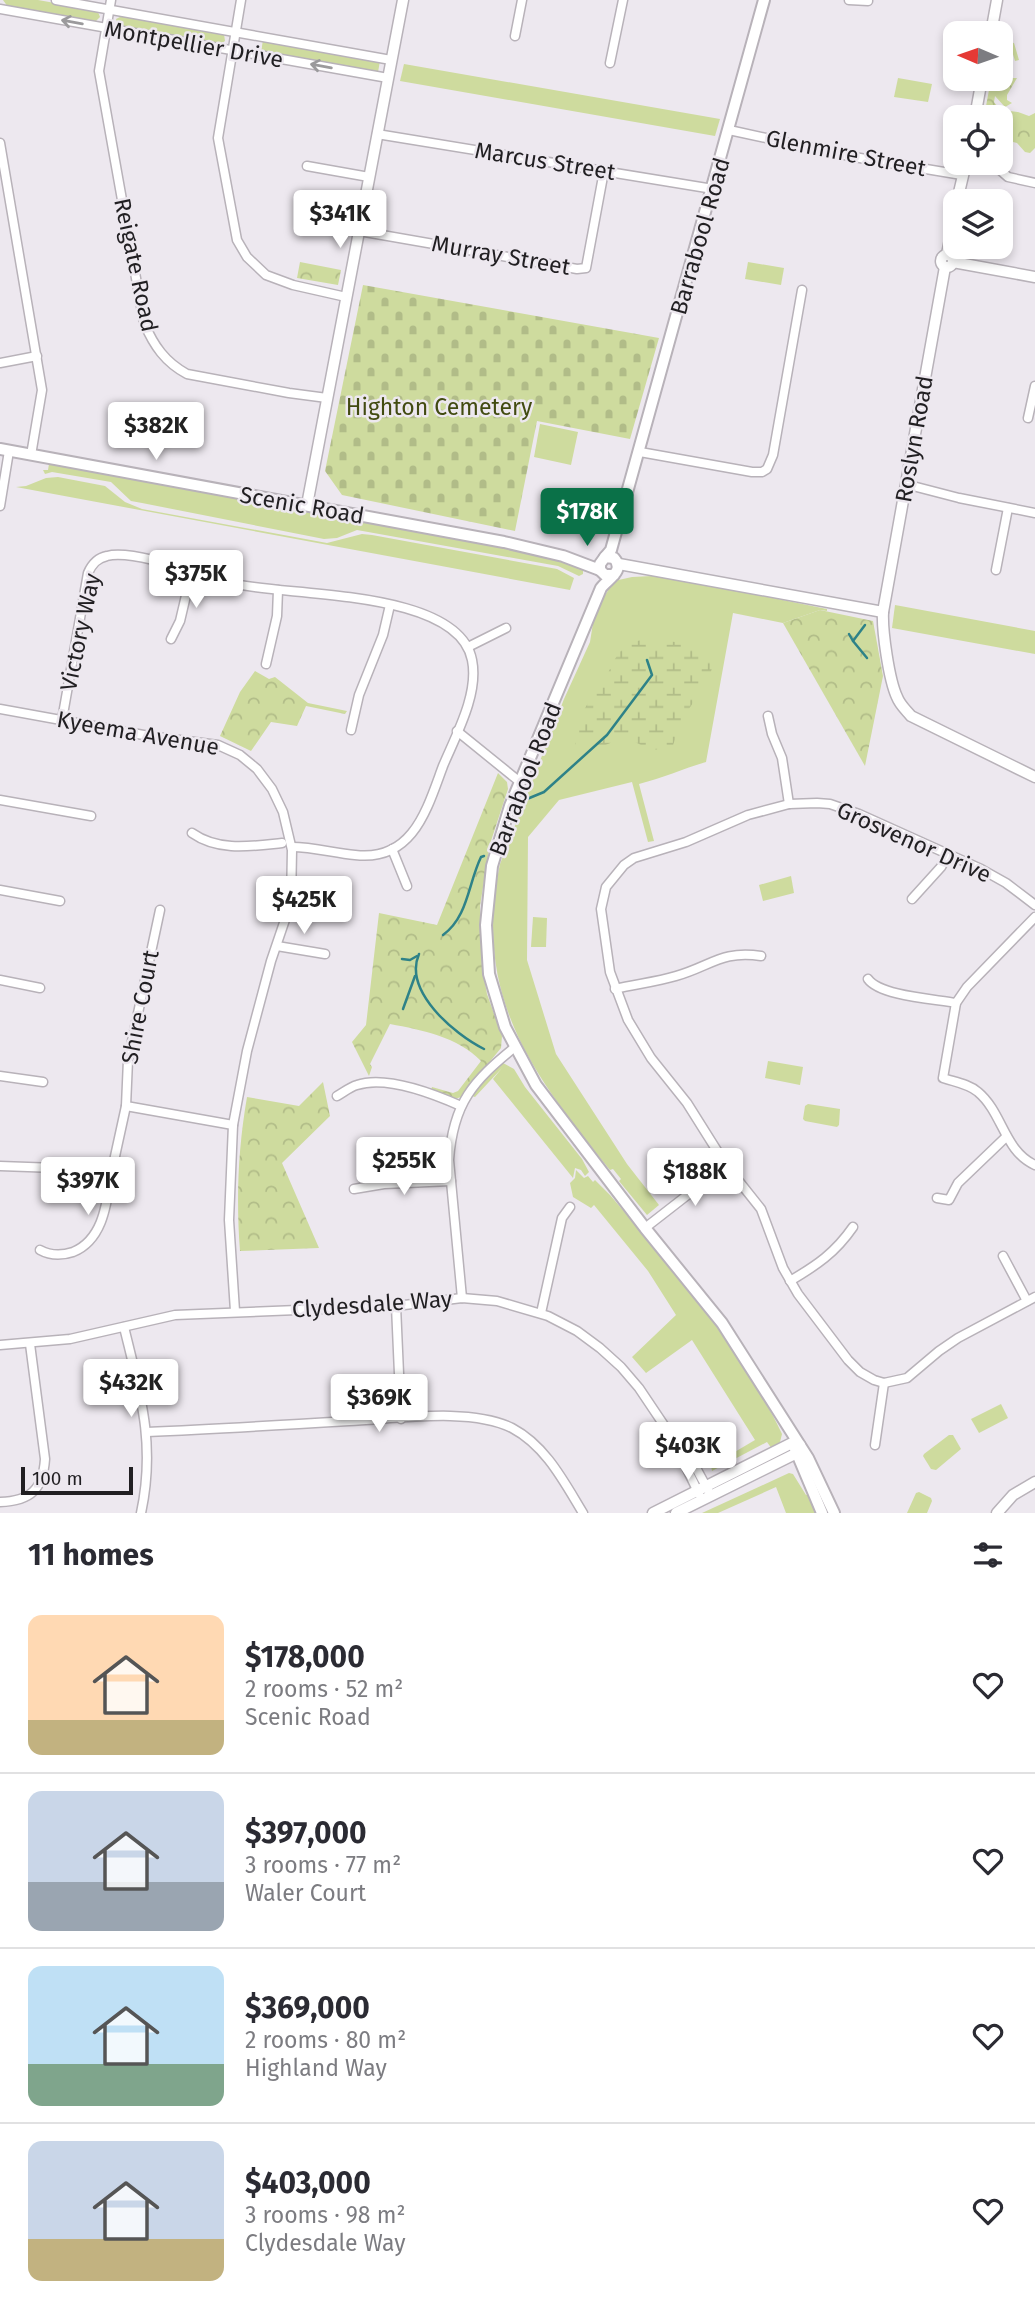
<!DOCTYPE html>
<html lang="en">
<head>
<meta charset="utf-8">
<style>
	body { margin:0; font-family:"Fira Sans",sans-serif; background:#f7f7f7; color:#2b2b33; height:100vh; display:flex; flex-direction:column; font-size:26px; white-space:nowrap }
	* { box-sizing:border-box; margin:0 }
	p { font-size:23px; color:#7c7c81 }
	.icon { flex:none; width:38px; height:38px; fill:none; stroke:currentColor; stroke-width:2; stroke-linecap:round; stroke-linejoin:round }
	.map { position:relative; height:1513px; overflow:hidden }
	.panel { display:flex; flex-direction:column; background:#fff; flex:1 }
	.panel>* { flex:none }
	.needle { width:46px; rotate:272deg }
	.tools { position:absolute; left:943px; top:21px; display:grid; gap:14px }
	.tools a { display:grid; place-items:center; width:70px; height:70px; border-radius:14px; background:#fff; box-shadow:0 4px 10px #0003; font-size:35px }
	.scale { position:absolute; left:21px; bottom:18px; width:112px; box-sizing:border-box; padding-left:7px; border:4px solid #211f22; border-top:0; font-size:19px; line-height:24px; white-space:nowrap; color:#211f22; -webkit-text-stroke:5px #ede8ef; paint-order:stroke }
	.price { position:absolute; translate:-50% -60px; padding:0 16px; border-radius:7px; background:#fff; color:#222; font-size:23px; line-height:46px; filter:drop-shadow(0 2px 4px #0008) }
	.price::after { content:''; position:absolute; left:50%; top:42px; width:21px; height:16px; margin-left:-10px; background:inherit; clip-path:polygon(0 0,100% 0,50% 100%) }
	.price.current { background:#0a7148; color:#fff }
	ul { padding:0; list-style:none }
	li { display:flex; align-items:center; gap:21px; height:175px; padding:0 28px }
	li+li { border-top:2px solid #e1e1e2 }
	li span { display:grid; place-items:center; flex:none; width:196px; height:140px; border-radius:14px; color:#555 }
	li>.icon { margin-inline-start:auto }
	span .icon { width:84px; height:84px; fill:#fffc; stroke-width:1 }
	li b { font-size:30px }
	h2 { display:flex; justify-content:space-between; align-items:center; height:84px; padding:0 28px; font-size:30px }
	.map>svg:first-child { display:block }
</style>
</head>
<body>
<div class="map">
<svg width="1035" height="1513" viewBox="0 0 1035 1513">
	<defs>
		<pattern id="forest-crowns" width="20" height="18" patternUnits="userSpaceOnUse" patternTransform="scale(1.75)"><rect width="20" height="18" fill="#cedb9e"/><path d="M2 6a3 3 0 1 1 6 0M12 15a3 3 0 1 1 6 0" fill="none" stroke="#b1bc88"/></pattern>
		<pattern id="wetland-marsh" width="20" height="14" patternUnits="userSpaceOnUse" patternTransform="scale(1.75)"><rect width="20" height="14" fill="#cedb9e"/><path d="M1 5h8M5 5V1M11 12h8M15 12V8" fill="none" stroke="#b1bc88"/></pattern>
		<pattern id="cemetery-stones" width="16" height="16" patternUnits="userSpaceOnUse" patternTransform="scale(1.75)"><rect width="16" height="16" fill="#cedb9e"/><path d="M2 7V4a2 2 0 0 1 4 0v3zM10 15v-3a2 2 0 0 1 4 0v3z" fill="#b1bc88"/></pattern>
	</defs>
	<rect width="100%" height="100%" fill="#ede8ef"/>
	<g fill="#cedb9e">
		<path d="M 3,0 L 38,0 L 94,10 L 98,12 L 100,17 L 95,22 L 8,7 Z"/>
		<path d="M 124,15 L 224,34 L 225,41 L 219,45 L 121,27 L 118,26 L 116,19 Z"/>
		<path d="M 263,40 L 380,61 L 378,72 L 261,52 Z"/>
		<path d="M 404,64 L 720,119 L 715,136 L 400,81 Z"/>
		<path d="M 898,78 L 932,84 L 928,102 L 894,97 Z"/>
		<path d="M 748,262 L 784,268 L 781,285 L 745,279 Z"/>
		<path d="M 540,424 L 578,432 L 571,465 L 534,457 Z"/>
		<path d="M 49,464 L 556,558 L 583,569 L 583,574 L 579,576 L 558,566 L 357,530 L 337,538 L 324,539 L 142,503 L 131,501 L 111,482 L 52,472 L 45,474 L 43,470 L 48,470 Z"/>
		<path d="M 58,477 L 105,486 L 125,502 L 142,509 L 327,543 L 362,534 L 372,535 L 557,569 L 574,578 L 570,590 L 16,487 L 26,486 L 46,478 Z"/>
		<path d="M 652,576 L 676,578 L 827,609 L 827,611 L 820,610 L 783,623 L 733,613 L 706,762 C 682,769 663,778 639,784 L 654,841 L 648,842 L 632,782 L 559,800 L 528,837 L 527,960 L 556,1054 L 627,1164 L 659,1205 L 647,1215 L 619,1181 L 621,1179 L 613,1169 L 610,1170 C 532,1074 472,995 500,864 L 564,699 L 590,642 L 593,623 L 600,603 L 614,581 L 632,577 Z"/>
		<path d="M 895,605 L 1035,631 L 1035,654 L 892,628 Z"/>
		<path d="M 791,876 L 794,893 L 763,901 L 759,885 Z"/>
		<path d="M 533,917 L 547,918 L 546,947 L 531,947 Z"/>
		<path d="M 768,1061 L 803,1067 L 800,1085 L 765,1078 Z"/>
		<path d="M 503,1063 L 514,1069 L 525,1087 L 582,1159 L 589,1172 L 585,1176 L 581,1170 L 575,1168 L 573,1178 L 493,1079 L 502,1068 L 475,1097 L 472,1096 C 481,1084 490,1070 503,1063 Z"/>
		<path d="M 808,1104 L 840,1109 L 839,1125 L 837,1127 L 805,1121 L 803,1119 L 805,1106 Z"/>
		<path d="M 576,1170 L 584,1178 L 588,1176 L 593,1182 L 595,1180 L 610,1195 C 673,1269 740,1345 782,1434 L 779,1446 L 772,1449 L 767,1442 L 712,1471 L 711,1466 L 755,1440 L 692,1340 L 646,1373 L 632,1357 L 676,1315 L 648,1271 L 594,1205 L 591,1208 L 573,1197 L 570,1183 L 575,1178 Z"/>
		<path d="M 1001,1404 L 1008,1418 L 979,1433 L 971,1419 Z"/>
		<path d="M 949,1435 L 953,1435 L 961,1449 L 936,1470 L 931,1469 L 923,1456 L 924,1454 Z"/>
		<path d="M 789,1473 L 793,1474 L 806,1495 L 809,1494 L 817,1513 L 786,1513 L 776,1487 L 718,1513 L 702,1513 Z"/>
		<path d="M 919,1492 L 931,1498 L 932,1501 L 927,1513 L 907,1513 L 916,1493 Z"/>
	</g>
	<g fill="url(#forest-crowns)">
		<path d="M 1001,41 L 1014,43 L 1019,60 L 1015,61 L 1012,51 L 1008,49 L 1005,51 L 1002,58 L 1005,73 L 1012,78 L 1017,78 L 1007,95 L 1007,100 L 1012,103 L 1005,107 L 995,96 L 994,102 C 1002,113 1006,110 1018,112 C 1022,113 1025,115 1029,116 L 1035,113 L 1035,148 L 1030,153 L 1025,152 L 1017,143 L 1001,139 L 1001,117 L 984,117 L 991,79 L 1001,79 Z"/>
		<path d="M 300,262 L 341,270 L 338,285 L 297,278 Z"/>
		<path d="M 820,610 L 873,621 L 883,676 L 865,766 L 783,623 Z"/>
		<path d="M 255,671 L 269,679 L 275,677 L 308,703 L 347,711 L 345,714 L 306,706 L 297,726 L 271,722 L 251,751 L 220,736 L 240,692 Z"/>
		<path d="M 498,773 L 507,782 L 508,789 L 490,844 L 480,906 L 482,966 L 487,994 L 502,1036 L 501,1048 L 461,1097 L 455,1099 L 431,1090 L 432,1087 L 453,1093 L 458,1091 L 481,1061 C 458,1037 422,1030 390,1024 L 370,1064 L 372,1067 L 369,1076 L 352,1042 L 366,1025 L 379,913 L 437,925 Z"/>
		<path d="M 323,1082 L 330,1116 L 282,1163 L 319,1248 L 240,1251 C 236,1199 238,1149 247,1097 L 299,1106 Z"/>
	</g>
	<path fill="url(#wetland-marsh)" d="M 642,640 C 667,641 694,640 714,658 C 711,683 696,696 684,717 C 678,726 676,738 672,748 L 651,750 L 625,737 L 603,746 L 576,746 C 571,722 590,701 603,682 C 609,673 612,662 619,653 C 625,645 632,642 642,640 Z"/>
	<path fill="url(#cemetery-stones)" d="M 363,285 L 659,338 L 630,439 L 537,421 L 515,531 L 342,495 L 325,471 Z"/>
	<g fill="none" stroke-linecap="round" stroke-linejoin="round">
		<g stroke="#2e8288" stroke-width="2.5">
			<path d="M 865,625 L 853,641 L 867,658"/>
			<path d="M 849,634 L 853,641"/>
			<path d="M 527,799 L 544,792 L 607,735 L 652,675 L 647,660"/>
			<path d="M 443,935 C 468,917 468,884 481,857 L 484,856"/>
			<path d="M 419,954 C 403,991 454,1034 484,1049"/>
			<path d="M 402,959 L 410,960 L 417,956"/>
			<path d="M 403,1009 L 415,976"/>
		</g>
		<defs>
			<g id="minor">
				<path d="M 56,0 L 391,60"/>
				<path d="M 111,0 L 99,71 L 144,323 C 154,346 165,362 187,374 L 289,393 L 327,398"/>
				<path d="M 241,0 L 218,138 L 237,240 L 247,257 L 266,275 L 293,285 L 346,297"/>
				<path d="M 849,0 L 868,1"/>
				<path d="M 0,9 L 388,78"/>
				<path d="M 515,36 L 522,0"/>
				<path d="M 610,63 L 623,0"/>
				<path d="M 729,130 L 854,157 L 962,175"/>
				<path d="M 377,134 L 713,189"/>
				<path d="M 0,143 L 42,390 L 31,455"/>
				<path d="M 992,163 L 1008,177 L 1035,183"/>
				<path d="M 307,166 L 369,177"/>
				<path d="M 359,231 L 577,269 L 586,268 L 604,171"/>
				<path d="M 0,363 L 37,356"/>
				<path d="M 1028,418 L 1035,386"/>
				<path d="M 640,452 L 752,472 L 762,472 L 767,469 L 773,455 L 802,290"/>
				<path d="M 905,484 L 959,498 L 1035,513"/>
				<path d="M 0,506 L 9,451"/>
				<path d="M 996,570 L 1008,508"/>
				<path d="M 171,639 L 180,621 L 192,570"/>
				<path d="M 468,647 L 506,628"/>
				<path d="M 266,664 L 277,616 L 278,590"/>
				<path d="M 0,709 L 149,736 L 218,745 L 240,755 L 257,769 L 272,789 L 283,812 L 292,850 L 291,902 L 271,961 L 247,1051 L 233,1125 L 229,1220 L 235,1311"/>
				<path d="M 768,716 L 772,734 L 782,758 L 789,804"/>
				<path d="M 62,720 L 88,573 C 92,564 97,558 107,556 C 134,549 202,575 231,583 C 285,597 458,588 472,660 C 479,694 456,735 443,766 C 427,809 413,862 355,855 C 334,853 313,847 292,847"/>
				<path d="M 351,730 L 359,695 L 383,635 L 390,605"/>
				<path d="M 457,731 L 520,782"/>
				<path d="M 0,800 L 91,816"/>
				<path d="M 192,833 C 219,852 252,846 282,843"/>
				<path d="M 392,849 L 407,886"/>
				<path d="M 0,890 L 60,901"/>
				<path d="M 912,899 L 941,867 L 947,856"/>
				<path d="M 1035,905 L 1006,883 L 981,869 L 859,814 L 830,804 L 817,803 L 789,804 L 748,815 L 686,842 L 634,858 L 624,865 L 606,887 L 601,909 L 610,972 L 628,1020 L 651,1058 L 687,1103 L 726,1165 L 761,1209 L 783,1268 L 798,1294 L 848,1360 L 860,1372 L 874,1380 L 884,1383 L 907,1378 L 939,1351 L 958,1338 L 1035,1297"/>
				<path d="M 1035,917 L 967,987 L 956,1003 L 943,1078 C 955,1082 969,1084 978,1092 C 1003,1113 1004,1151 1035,1165"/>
				<path d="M 277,946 L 325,954"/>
				<path d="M 868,979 C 880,996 935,999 956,1003"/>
				<path d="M 0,980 L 40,988"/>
				<path d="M 615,989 C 636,984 656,982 676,976 C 711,966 722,950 761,956"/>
				<path d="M 0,1076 L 43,1082"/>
				<path d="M 337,1096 C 344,1092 350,1087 357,1085 C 387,1075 434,1094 461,1106"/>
				<path d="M 126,1106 L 128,1060 L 160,910"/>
				<path d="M 0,1166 L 112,1170 L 126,1106 L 233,1125"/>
				<path d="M 354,1189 L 384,1184 L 451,1181"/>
				<path d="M 937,1198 L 949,1200 L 958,1183 L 1006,1137"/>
				<path d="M 645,1228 L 726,1165"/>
				<path d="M 40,1250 C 51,1256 61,1256 73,1252 C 105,1239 107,1199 112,1170"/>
				<path d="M 1003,1256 L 1027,1301"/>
				<path d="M 790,1281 C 817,1265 835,1253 853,1227"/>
				<path d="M 462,1298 L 449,1160 C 453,1103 473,1081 515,1047"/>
				<path d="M 396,1306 L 401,1419"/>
				<path d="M 541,1313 L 562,1218 L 570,1207"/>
				<path d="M 124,1327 C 140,1393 156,1444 141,1513"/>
				<path d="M 0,1345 L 70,1339 L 175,1315 L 396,1306 L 462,1298 L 497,1301 L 548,1316 L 577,1331 L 600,1348 L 621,1367 L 639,1388 L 684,1455 L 695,1466 L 708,1490"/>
				<path d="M 147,1432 C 215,1429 282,1425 349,1421 C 395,1419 471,1407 512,1428 C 546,1446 564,1482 583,1513"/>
				<path d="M 875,1445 L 884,1383"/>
				<path d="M 684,1455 L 687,1469 L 699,1494"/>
				<path d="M 0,1502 C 31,1501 43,1489 45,1459 L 30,1344"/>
			</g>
			<g id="tertiary">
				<path d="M 991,33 L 997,0"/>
				<path d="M 975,117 L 982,79"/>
				<path d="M 957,201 L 966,163"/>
				<path d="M 947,254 L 956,211"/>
				<circle cx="947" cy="261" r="6"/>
				<path d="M 953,262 L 1035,277"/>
				<path d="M 945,267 L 883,612 C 882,631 889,680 897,697 C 900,705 906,710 911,716 L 1035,777"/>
				<path d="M 307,505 L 403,0"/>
				<path d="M 619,564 L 883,612"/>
				<path d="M 653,1513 L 792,1443 L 800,1445 L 797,1453 L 676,1513"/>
				<path d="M 997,1513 L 1013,1495 L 1035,1482"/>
			</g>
			<g id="secondary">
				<path d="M 0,449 L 504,542 L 563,556 L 600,570"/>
				<path d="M 605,557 L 611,550 L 764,0"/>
				<path d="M 614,575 L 605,575 L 600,570 L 600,564 L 605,557 L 614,558 C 625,571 609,578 601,588 L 510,806 L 492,866 L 486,925 L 489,974 L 505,1027 L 536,1085 L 645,1228 L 722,1323 L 808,1458 L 834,1513"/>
				<path d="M 793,1444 L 822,1513"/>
			</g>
		</defs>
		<use href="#minor" stroke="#b8b2b9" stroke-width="11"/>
		<use href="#tertiary" stroke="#b8b2b9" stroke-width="13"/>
		<use href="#secondary" stroke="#b8b2b9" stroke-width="14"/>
		<use href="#minor" stroke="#fff" stroke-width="8"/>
		<use href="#tertiary" stroke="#fff" stroke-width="10"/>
		<use href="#secondary" stroke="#fff" stroke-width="10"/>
	</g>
	<defs><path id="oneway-shaft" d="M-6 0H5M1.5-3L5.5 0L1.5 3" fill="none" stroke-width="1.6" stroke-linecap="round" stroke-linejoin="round" transform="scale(1.75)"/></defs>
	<g stroke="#9b9a9c">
		<use href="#oneway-shaft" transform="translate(72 22) rotate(-170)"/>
		<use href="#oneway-shaft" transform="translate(321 66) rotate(-170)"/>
	</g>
	<g text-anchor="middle" stroke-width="5" stroke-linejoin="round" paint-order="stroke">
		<g font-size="23" fill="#211f22" stroke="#ede8ef">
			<text transform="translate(194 44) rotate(10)" y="8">Montpellier Drive</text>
			<text transform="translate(846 153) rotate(11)" y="8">Glenmire Street</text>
			<text transform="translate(545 161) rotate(9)" y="8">Marcus Street</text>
			<text transform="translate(700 236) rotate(-74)" y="8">Barrabool Road</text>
			<text transform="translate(501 255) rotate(10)" y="8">Murray Street</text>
			<text transform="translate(136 265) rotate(78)" y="8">Reigate Road</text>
			<text transform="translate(914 439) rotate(-80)" y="8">Roslyn Road</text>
			<text transform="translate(302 505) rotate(10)" y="8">Scenic Road</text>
			<text transform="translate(80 632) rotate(-78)" y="8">Victory Way</text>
			<text transform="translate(138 733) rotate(10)" y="8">Kyeema Avenue</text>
			<text transform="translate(525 779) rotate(-69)" y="8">Barrabool Road</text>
			<text transform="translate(914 842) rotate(24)" y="8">Grosvenor Drive</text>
			<text transform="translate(140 1007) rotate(-79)" y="8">Shire Court</text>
			<text transform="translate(372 1304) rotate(-4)" y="8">Clydesdale Way</text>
		</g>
		<g font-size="23" fill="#424b11" stroke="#ede8ef">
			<text x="439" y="415">Highton Cemetery</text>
		</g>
	</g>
</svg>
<div class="tools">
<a><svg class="needle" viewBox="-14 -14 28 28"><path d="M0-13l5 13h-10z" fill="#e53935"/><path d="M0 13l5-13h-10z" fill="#7c7c81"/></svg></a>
<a><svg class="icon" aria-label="locate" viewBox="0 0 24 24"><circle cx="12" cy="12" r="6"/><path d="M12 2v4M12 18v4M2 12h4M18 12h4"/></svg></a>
<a><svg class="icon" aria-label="layers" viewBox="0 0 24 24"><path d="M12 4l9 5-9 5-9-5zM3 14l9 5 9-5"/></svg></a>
</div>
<div class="scale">100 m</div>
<b class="price" style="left:340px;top:250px">$341K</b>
<b class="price" style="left:156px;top:462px">$382K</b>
<b class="price current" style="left:587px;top:548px">$178K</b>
<b class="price" style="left:196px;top:610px">$375K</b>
<b class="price" style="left:304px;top:936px">$425K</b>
<b class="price" style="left:404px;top:1197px">$255K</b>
<b class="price" style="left:695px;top:1208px">$188K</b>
<b class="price" style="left:88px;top:1217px">$397K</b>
<b class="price" style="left:131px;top:1419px">$432K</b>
<b class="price" style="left:379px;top:1434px">$369K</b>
<b class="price" style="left:688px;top:1482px">$403K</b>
</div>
<section class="panel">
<h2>11 homes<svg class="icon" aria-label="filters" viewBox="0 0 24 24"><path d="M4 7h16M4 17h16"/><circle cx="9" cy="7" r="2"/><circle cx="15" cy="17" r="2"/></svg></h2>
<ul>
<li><span style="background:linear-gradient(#ffd9b3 75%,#c2b280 0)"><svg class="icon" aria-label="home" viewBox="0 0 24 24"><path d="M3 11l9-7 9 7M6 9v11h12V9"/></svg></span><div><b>$178,000</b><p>2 rooms · 52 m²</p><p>Scenic Road</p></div><svg class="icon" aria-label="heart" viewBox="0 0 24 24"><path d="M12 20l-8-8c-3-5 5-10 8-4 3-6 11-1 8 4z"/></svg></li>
<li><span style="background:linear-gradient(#c9d6e8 65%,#9aa5b1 0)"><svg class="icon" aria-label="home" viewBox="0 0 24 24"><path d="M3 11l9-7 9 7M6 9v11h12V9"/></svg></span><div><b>$397,000</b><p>3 rooms · 77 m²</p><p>Waler Court</p></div><svg class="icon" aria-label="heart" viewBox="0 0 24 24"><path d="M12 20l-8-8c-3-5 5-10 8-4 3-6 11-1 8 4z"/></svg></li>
<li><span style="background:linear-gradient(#bfe0f5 70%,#7fa58c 0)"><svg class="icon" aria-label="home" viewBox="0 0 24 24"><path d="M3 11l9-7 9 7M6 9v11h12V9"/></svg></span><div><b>$369,000</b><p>2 rooms · 80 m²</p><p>Highland Way</p></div><svg class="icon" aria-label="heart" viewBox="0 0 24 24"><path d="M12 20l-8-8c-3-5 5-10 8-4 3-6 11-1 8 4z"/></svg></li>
<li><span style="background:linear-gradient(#c9d6e8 70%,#c2b280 0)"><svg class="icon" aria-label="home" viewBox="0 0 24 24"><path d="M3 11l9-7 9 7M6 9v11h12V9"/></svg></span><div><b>$403,000</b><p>3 rooms · 98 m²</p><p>Clydesdale Way</p></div><svg class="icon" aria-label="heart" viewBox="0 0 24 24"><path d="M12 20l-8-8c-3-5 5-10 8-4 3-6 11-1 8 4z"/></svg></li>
</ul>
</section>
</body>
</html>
